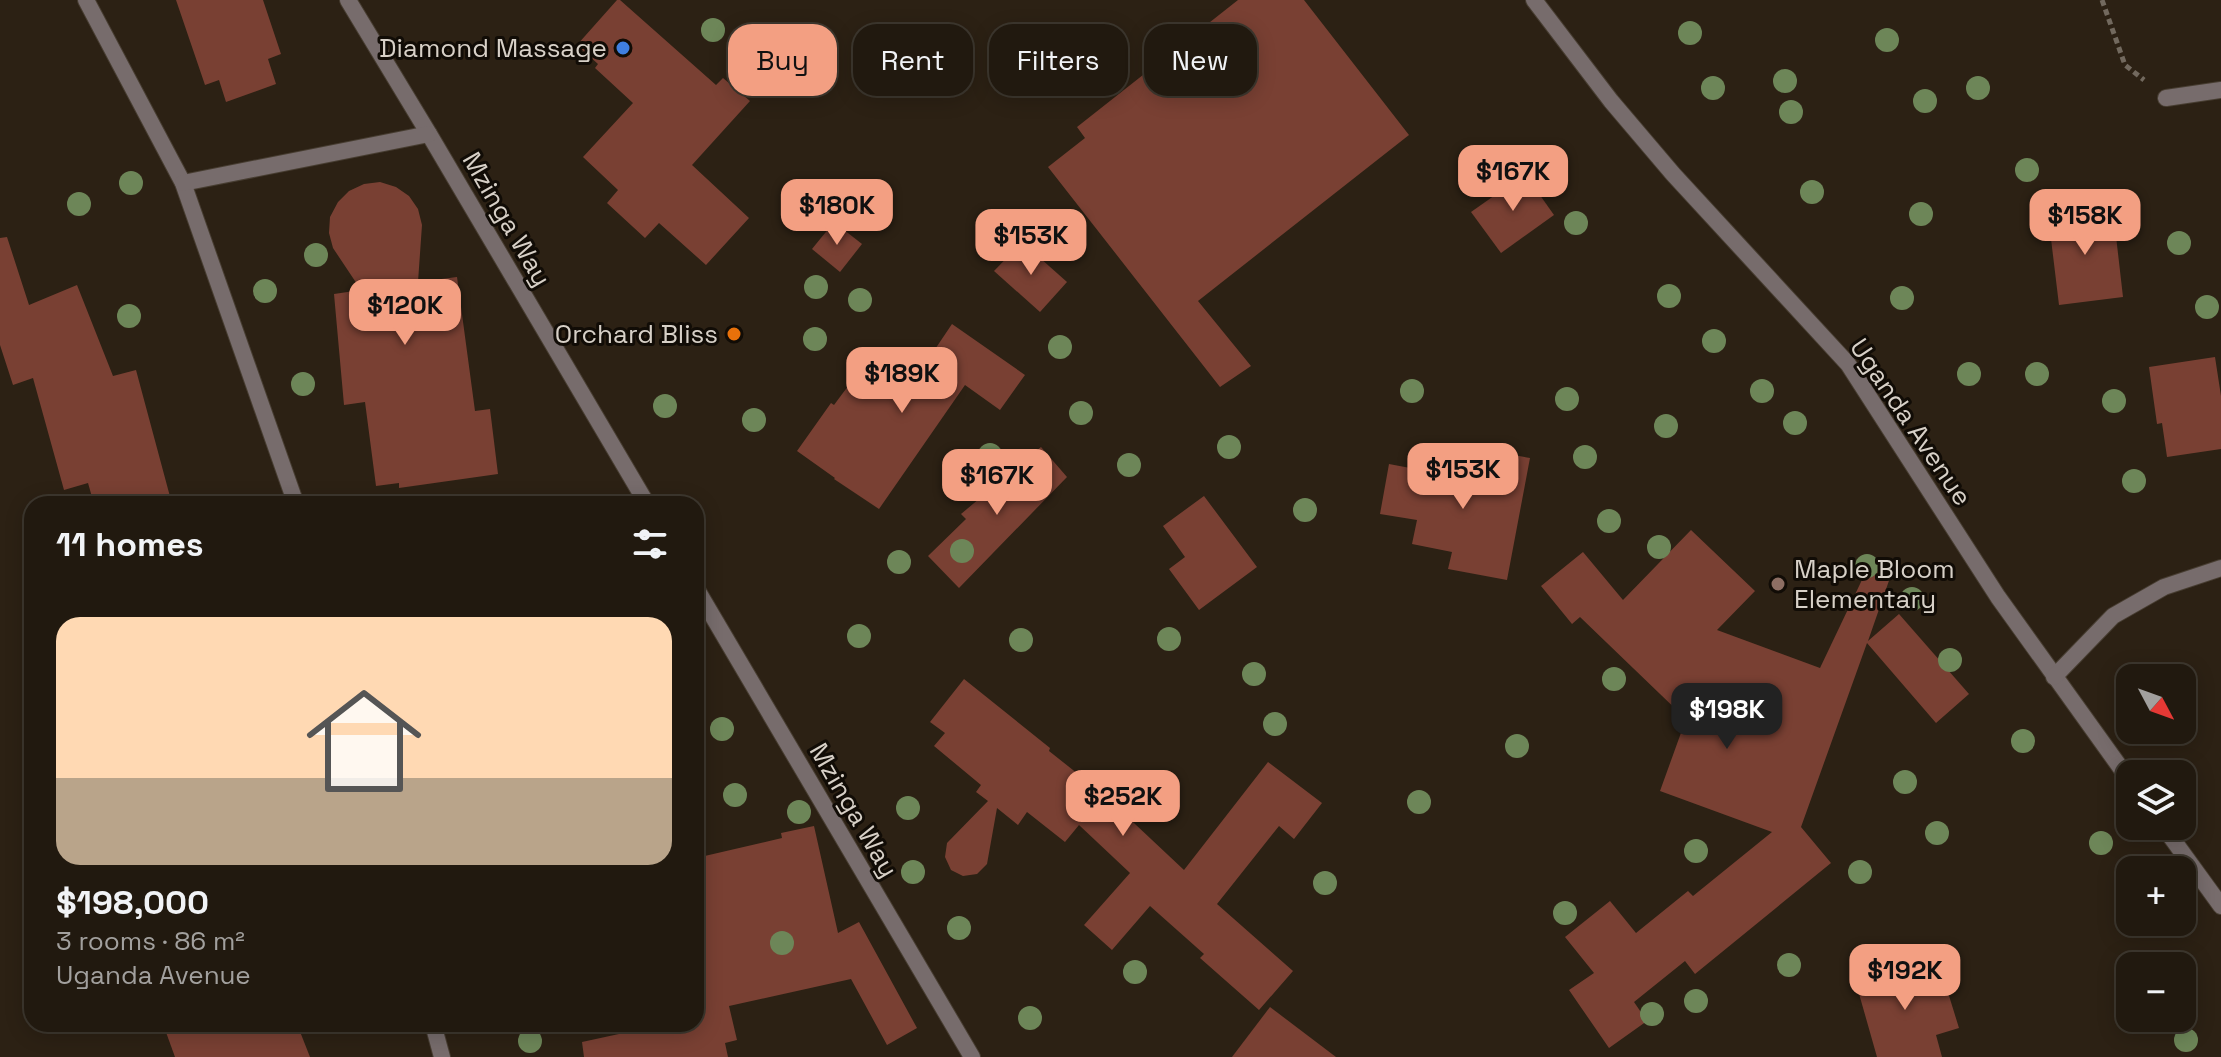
<!DOCTYPE html>
<html lang="en">
<head>
<meta charset="utf-8">
<style>
	body { margin:0; font-family:"Space Grotesk",sans-serif; background:#2d261d; color:#f1f3f6; height:100vh; display:flex; flex-direction:column; font-size:30px; white-space:nowrap }
	* { box-sizing:border-box; margin:0 }
	p { font-size:26px; color:#a2a09e }
	.icon { flex:none; width:44px; height:44px; fill:none; stroke:currentColor; stroke-width:2; stroke-linecap:round; stroke-linejoin:round }
	.map { position:relative; flex:1; overflow:hidden }
	.drawer { position:absolute; left:24px; top:496px; width:680px; height:536px; display:flex; flex-direction:column; background:#21190f; border-radius:24px; box-shadow:0 4px 20px #0003,0 0 0 2px #3e382f }
	.drawer>* { flex:none }
	.banner { position:absolute; left:728px; top:24px; width:760px; height:72px; display:flex; gap:16px }
	.needle { width:52px; rotate:131deg }
	.tools { position:absolute; left:2116px; top:664px; display:grid; gap:16px }
	.tools a { display:grid; place-items:center; width:80px; height:80px; border-radius:16px; background:#21190f; box-shadow:0 4px 20px #0003,0 0 0 2px #3e382f; font-size:40px }
	.price { position:absolute; translate:-50% -68px; padding:0 18px; border-radius:16px; background:#f39f82; color:#111; font-size:26px; line-height:52px; filter:drop-shadow(0 2px 4px #0008) }
	.price::after { content:''; position:absolute; left:50%; top:48px; width:24px; height:18px; margin-left:-12px; background:inherit; clip-path:polygon(0 0,100% 0,50% 100%) }
	.price.active { background:#222; color:#fff }
	ul { padding:0; list-style:none }
	li { display:grid; align-content:center; gap:16px; height:424px; padding:0 32px }
	li span { display:grid; place-items:center; height:248px; border-radius:24px; color:#555 }
	li>.icon { margin-inline-start:auto }
	span .icon { width:144px; height:144px; fill:#fffc; stroke-width:1 }
	li b { font-size:34px }
	h2 { display:flex; justify-content:space-between; align-items:center; height:96px; padding:0 32px; font-size:34px }
	.pill { padding:0 28px; border-radius:24px; background:#21190f; box-shadow:0 4px 20px #0003,0 0 0 2px #3e382f; font-size:28px; line-height:72px }
	.pill.active { background:#f39f82; color:#111 }
	.map>svg:first-child { display:block }
</style>
</head>
<body>
<div class="map">
<svg width="2221" height="1057" viewBox="0 0 2221 1057">
	<rect width="100%" height="100%" fill="#2c2114"/>
	<g fill="#794033">
		<path d="M 176,0 L 263,0 L 281,54 L 268,59 L 276,84 L 226,102 L 219,80 L 205,85 Z"/>
		<path d="M 617,0 L 620,0 L 716,85 L 723,78 L 750,101 L 692,165 L 749,218 L 706,265 L 659,223 L 645,238 L 607,203 L 618,190 L 583,157 L 633,103 L 595,68 L 598,64 L 577,45 Z"/>
		<path d="M 1238,0 L 1304,0 L 1409,135 L 1198,301 L 1251,366 L 1220,387 L 1048,167 L 1085,138 L 1077,127 Z"/>
		<path d="M 1525,174 L 1554,215 L 1501,253 L 1471,212 Z"/>
		<path d="M 380,182 L 396,187 L 409,196 L 418,209 L 422,225 L 418,282 L 457,277 L 475,411 L 490,409 L 498,474 L 399,488 L 399,483 L 376,486 L 365,402 L 344,405 L 334,294 L 361,290 L 333,248 L 329,233 L 330,217 L 338,202 L 349,191 L 364,184 Z"/>
		<path d="M 2105,208 L 2109,237 L 2116,236 L 2123,297 L 2059,305 L 2048,214 Z"/>
		<path d="M 834,222 L 862,244 L 840,272 L 812,249 Z"/>
		<path d="M 7,237 L 29,305 L 77,285 L 113,376 L 136,370 L 172,504 L 94,504 L 88,483 L 64,490 L 33,378 L 13,385 L 0,345 L 0,238 Z"/>
		<path d="M 1022,242 L 1067,282 L 1040,312 L 994,271 Z"/>
		<path d="M 952,324 L 1025,375 L 1000,410 L 965,385 L 879,509 L 834,479 L 835,478 L 797,451 L 831,403 L 834,405 L 863,366 L 893,388 L 906,369 L 917,376 Z"/>
		<path d="M 2215,357 L 2221,396 L 2221,449 L 2167,457 L 2162,423 L 2157,424 L 2149,367 Z"/>
		<path d="M 1041,447 L 1067,477 L 959,588 L 928,556 L 966,519 L 961,514 Z"/>
		<path d="M 1481,449 L 1530,458 L 1507,580 L 1448,569 L 1452,552 L 1412,544 L 1417,520 L 1380,514 L 1389,464 L 1474,480 Z"/>
		<path d="M 1204,496 L 1257,567 L 1199,610 L 1169,569 L 1185,557 L 1163,526 Z"/>
		<path d="M 1691,530 L 1755,591 L 1717,630 L 1820,668 L 1870,563 L 1892,572 L 1868,641 L 1899,614 L 1969,694 L 1936,723 L 1867,643 L 1801,827 L 1831,863 L 1695,974 L 1685,961 L 1634,1002 L 1647,1021 L 1609,1048 L 1569,990 L 1594,973 L 1565,937 L 1610,901 L 1636,933 L 1688,891 L 1693,896 L 1772,832 L 1660,791 L 1686,719 L 1580,617 L 1572,624 L 1541,586 L 1583,552 L 1623,600 Z"/>
		<path d="M 964,679 L 1050,748 L 1049,751 L 1102,793 L 1184,870 L 1268,762 L 1322,803 L 1294,839 L 1279,826 L 1217,904 L 1293,971 L 1259,1010 L 1200,958 L 1204,954 L 1150,906 L 1112,950 L 1084,925 L 1130,873 L 1079,825 L 1065,842 L 1027,812 L 1018,825 L 997,808 L 987,864 L 977,874 L 963,876 L 951,870 L 945,857 L 947,843 L 988,801 L 976,792 L 981,785 L 934,746 L 945,733 L 930,722 Z"/>
		<path d="M 814,826 L 838,933 L 859,922 L 917,1028 L 887,1045 L 851,979 L 729,1006 L 737,1040 L 725,1043 L 728,1057 L 584,1057 L 582,1042 L 665,1024 L 696,1024 L 696,858 L 782,838 L 781,833 Z"/>
		<path d="M 1901,962 L 1904,971 L 1920,966 L 1927,991 L 1946,986 L 1959,1028 L 1936,1035 L 1942,1057 L 1877,1057 L 1854,976 Z"/>
		<path d="M 1270,1007 L 1336,1057 L 1232,1057 Z"/>
		<path d="M 163,1024 L 297,1024 L 310,1057 L 175,1057 Z"/>
	</g>
	<g fill="none" stroke-linecap="round" stroke-linejoin="round">
		<defs>
			<g id="street">
				<path d="M 86,0 L 183,183 L 296,504"/>
				<path d="M 348,0 L 429,134 L 647,504"/>
				<path d="M 1534,0 L 1611,101 L 1673,174 L 1848,364 L 1998,597 L 2130,781"/>
				<path d="M 2166,98 L 2221,90"/>
				<path d="M 183,183 L 429,134"/>
				<path d="M 696,588 L 972,1057"/>
				<path d="M 2054,677 L 2113,616 L 2164,587 L 2221,568"/>
				<path d="M 2163,826 L 2221,906"/>
				<path d="M 433,1024 L 442,1057"/>
			</g>
		</defs>
		<use href="#street" stroke="#473d31" stroke-width="18"/>
		<path stroke="#72695e" stroke-width="5" stroke-dasharray="6 4" stroke-linecap="butt" d="M 2102,0 L 2125,65 L 2144,80"/>
		<use href="#street" stroke="#776c6c" stroke-width="16"/>
	</g>
	<g fill="#6d8658">
		<circle cx="713" cy="30" r="12"/>
		<circle cx="1690" cy="33" r="12"/>
		<circle cx="1887" cy="40" r="12"/>
		<circle cx="1785" cy="81" r="12"/>
		<circle cx="1713" cy="88" r="12"/>
		<circle cx="1978" cy="88" r="12"/>
		<circle cx="1925" cy="101" r="12"/>
		<circle cx="1791" cy="112" r="12"/>
		<circle cx="1523" cy="163" r="12"/>
		<circle cx="2027" cy="170" r="12"/>
		<circle cx="131" cy="183" r="12"/>
		<circle cx="1812" cy="192" r="12"/>
		<circle cx="79" cy="204" r="12"/>
		<circle cx="1921" cy="214" r="12"/>
		<circle cx="1576" cy="223" r="12"/>
		<circle cx="2179" cy="243" r="12"/>
		<circle cx="316" cy="255" r="12"/>
		<circle cx="816" cy="287" r="12"/>
		<circle cx="265" cy="291" r="12"/>
		<circle cx="1669" cy="296" r="12"/>
		<circle cx="1902" cy="298" r="12"/>
		<circle cx="860" cy="300" r="12"/>
		<circle cx="2207" cy="307" r="12"/>
		<circle cx="129" cy="316" r="12"/>
		<circle cx="815" cy="339" r="12"/>
		<circle cx="1714" cy="341" r="12"/>
		<circle cx="1060" cy="347" r="12"/>
		<circle cx="1969" cy="374" r="12"/>
		<circle cx="2037" cy="374" r="12"/>
		<circle cx="303" cy="384" r="12"/>
		<circle cx="1412" cy="391" r="12"/>
		<circle cx="1762" cy="391" r="12"/>
		<circle cx="1567" cy="399" r="12"/>
		<circle cx="2114" cy="401" r="12"/>
		<circle cx="665" cy="406" r="12"/>
		<circle cx="1081" cy="413" r="12"/>
		<circle cx="754" cy="420" r="12"/>
		<circle cx="1795" cy="423" r="12"/>
		<circle cx="1666" cy="426" r="12"/>
		<circle cx="1229" cy="447" r="12"/>
		<circle cx="990" cy="455" r="12"/>
		<circle cx="1585" cy="457" r="12"/>
		<circle cx="1129" cy="465" r="12"/>
		<circle cx="2134" cy="481" r="12"/>
		<circle cx="1305" cy="510" r="12"/>
		<circle cx="1609" cy="521" r="12"/>
		<circle cx="1659" cy="547" r="12"/>
		<circle cx="962" cy="551" r="12"/>
		<circle cx="899" cy="562" r="12"/>
		<circle cx="1867" cy="566" r="12"/>
		<circle cx="1912" cy="599" r="12"/>
		<circle cx="859" cy="636" r="12"/>
		<circle cx="1169" cy="639" r="12"/>
		<circle cx="1021" cy="640" r="12"/>
		<circle cx="1950" cy="660" r="12"/>
		<circle cx="1254" cy="674" r="12"/>
		<circle cx="1614" cy="679" r="12"/>
		<circle cx="1275" cy="724" r="12"/>
		<circle cx="722" cy="729" r="12"/>
		<circle cx="2023" cy="741" r="12"/>
		<circle cx="1517" cy="746" r="12"/>
		<circle cx="1905" cy="782" r="12"/>
		<circle cx="735" cy="795" r="12"/>
		<circle cx="1419" cy="802" r="12"/>
		<circle cx="908" cy="808" r="12"/>
		<circle cx="799" cy="812" r="12"/>
		<circle cx="1937" cy="833" r="12"/>
		<circle cx="2101" cy="843" r="12"/>
		<circle cx="1696" cy="851" r="12"/>
		<circle cx="913" cy="872" r="12"/>
		<circle cx="1860" cy="872" r="12"/>
		<circle cx="1325" cy="883" r="12"/>
		<circle cx="1565" cy="913" r="12"/>
		<circle cx="959" cy="928" r="12"/>
		<circle cx="782" cy="943" r="12"/>
		<circle cx="1789" cy="965" r="12"/>
		<circle cx="1135" cy="972" r="12"/>
		<circle cx="1696" cy="1001" r="12"/>
		<circle cx="1652" cy="1014" r="12"/>
		<circle cx="1030" cy="1018" r="12"/>
		<circle cx="2186" cy="1040" r="12"/>
		<circle cx="530" cy="1041" r="12"/>
	</g>
	<circle fill="#3f7fe0" stroke="#110c06" stroke-width="3" cx="623" cy="48" r="8"/>
	<circle fill="#e8710a" stroke="#110c06" stroke-width="3" cx="734" cy="334" r="8"/>
	<circle fill="#8d6e63" stroke="#110c06" stroke-width="3" cx="1778" cy="584" r="8"/>
	<g text-anchor="middle" stroke-width="6" stroke-linejoin="round" paint-order="stroke">
		<g font-size="26" fill="#d7d0c7" stroke="#110c06" text-anchor="end">
			<text x="607" y="57">Diamond Massage</text>
			<text x="718" y="343">Orchard Bliss</text>
			<text x="1794" y="578" text-anchor="start">Maple Bloom<tspan x="1794" dy="30">Elementary</tspan></text>
		</g>
		<g font-size="26" fill="#d7d0c7" stroke="#110c06">
			<text transform="translate(507 219) rotate(60)" y="9">Mzinga Way</text>
			<text transform="translate(1911 422) rotate(56)" y="9">Uganda Avenue</text>
			<text transform="translate(854 810) rotate(60)" y="9">Mzinga Way</text>
		</g>
	</g>
</svg>
<div class="tools">
<a><svg class="needle" viewBox="-14 -14 28 28"><path d="M0-13l5 13h-10z" fill="#e53935"/><path d="M0 13l5-13h-10z" fill="#a2a09e"/></svg></a>
<a><svg class="icon" aria-label="layers" viewBox="0 0 24 24"><path d="M12 4l9 5-9 5-9-5zM3 14l9 5 9-5"/></svg></a>
<a>+</a>
<a>−</a>
</div>
<b class="price" style="left:1513px;top:213px">$167K</b>
<b class="price" style="left:837px;top:247px">$180K</b>
<b class="price" style="left:2085px;top:257px">$158K</b>
<b class="price" style="left:1031px;top:277px">$153K</b>
<b class="price" style="left:405px;top:347px">$120K</b>
<b class="price" style="left:902px;top:415px">$189K</b>
<b class="price" style="left:1463px;top:511px">$153K</b>
<b class="price" style="left:997px;top:517px">$167K</b>
<b class="price active" style="left:1727px;top:751px">$198K</b>
<b class="price" style="left:1123px;top:838px">$252K</b>
<b class="price" style="left:1905px;top:1012px">$192K</b>
<div class="banner">
<a class="pill active">Buy</a>
<a class="pill">Rent</a>
<a class="pill">Filters</a>
<a class="pill">New</a>
</div>
<section class="drawer">
<h2>11 homes<svg class="icon" aria-label="filters" viewBox="0 0 24 24"><path d="M4 7h16M4 17h16"/><circle cx="9" cy="7" r="2"/><circle cx="15" cy="17" r="2"/></svg></h2>
<ul>
<li><span style="background:linear-gradient(#ffd9b3 65%,#b9a48a 0)"><svg class="icon" aria-label="home" viewBox="0 0 24 24"><path d="M3 11l9-7 9 7M6 9v11h12V9"/></svg></span><div><b>$198,000</b><p>3 rooms · 86 m²</p><p>Uganda Avenue</p></div></li>
</ul>
</section>
</div>
</body>
</html>
